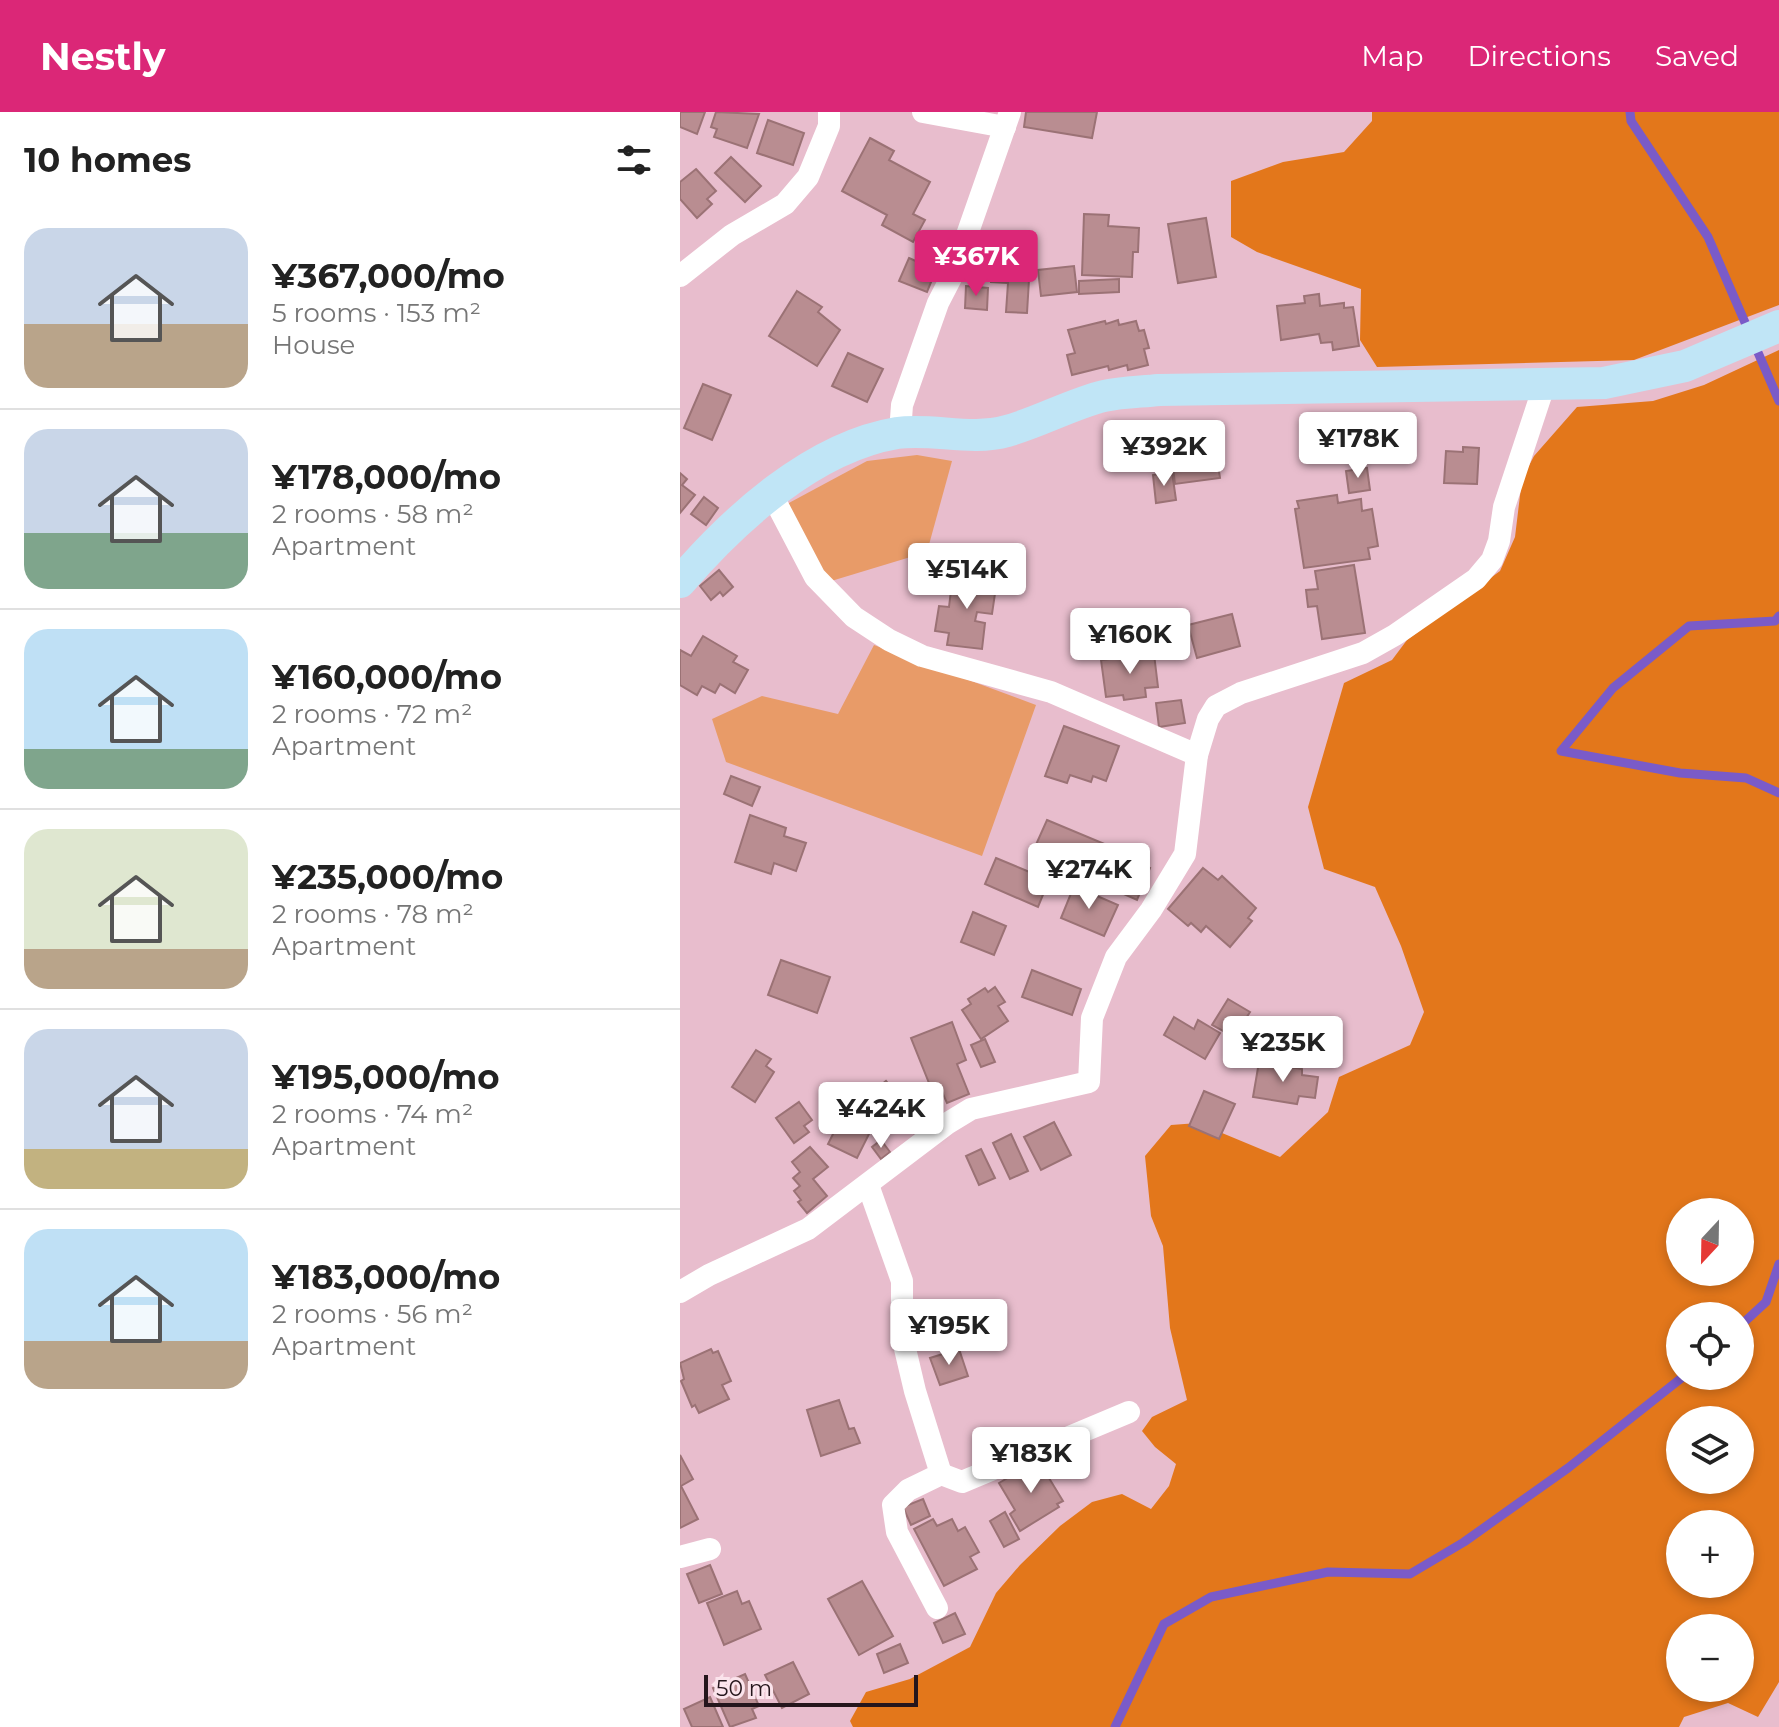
<!DOCTYPE html>
<html lang="en">
<head>
<meta charset="utf-8">
<style>
	body { margin:0; font-family:Montserrat,sans-serif; background:#f6f6f6; color:#222; height:100vh; display:flex; flex-direction:column; font-size:30px; white-space:nowrap }
	* { box-sizing:border-box; margin:0 }
	p { font-size:26px; color:#767676 }
	.icon { flex:none; width:44px; height:44px; fill:none; stroke:currentColor; stroke-width:2; stroke-linecap:round; stroke-linejoin:round }
	.map { position:relative; flex:1; overflow:hidden }
	.side { display:flex; flex-direction:column; background:#fff; width:680px }
	.side>* { flex:none }
	.needle { width:52px; rotate:202deg }
	.controls { position:absolute; left:986px; top:1086px; display:grid; gap:16px }
	.controls a { display:grid; place-items:center; width:88px; height:88px; border-radius:50%; background:#fff; box-shadow:0 4px 12px #0003; font-size:40px }
	.scale { position:absolute; left:24px; bottom:20px; width:214px; box-sizing:border-box; padding-left:8px; border:4px solid #25161c; border-top:0; font-size:22px; line-height:28px; white-space:nowrap; color:#25161c; -webkit-text-stroke:6px #fbe4ec; paint-order:stroke }
	.price { position:absolute; translate:-50% -68px; padding:0 18px; border-radius:8px; background:#fff; color:#222; font-size:26px; line-height:52px; filter:drop-shadow(0 2px 4px #0008) }
	.price::after { content:''; position:absolute; left:50%; top:48px; width:24px; height:18px; margin-left:-12px; background:inherit; clip-path:polygon(0 0,100% 0,50% 100%) }
	.price.active { background:#db2777; color:#fff }
	ul { padding:0; list-style:none }
	li { display:flex; align-items:center; gap:24px; height:200px; padding:0 24px }
	li+li { border-top:2px solid #e0e0e0 }
	li span { display:grid; place-items:center; flex:none; width:224px; height:160px; border-radius:24px; color:#555 }
	li>.icon { margin-inline-start:auto }
	span .icon { width:96px; height:96px; fill:#fffc; stroke-width:1 }
	li b { font-size:34px }
	h2 { display:flex; justify-content:space-between; align-items:center; height:96px; padding:0 24px; font-size:34px }
	header { display:flex; align-items:center; gap:48px; box-sizing:border-box; height:112px; padding:0 40px; background:#db2777; color:#fff }
	header strong { font-size:38px }
	nav { display:flex; gap:44px; margin-inline-start:auto; font-size:28px }
	main { display:flex; flex:1; min-height:0 }
	.map>svg:first-child { display:block }
</style>
</head>
<body>
<header>
<strong>Nestly</strong>
<nav><a>Map</a><a>Directions</a><a>Saved</a></nav>
</header>
<main>
<section class="side">
<h2>10 homes<svg class="icon" aria-label="filters" viewBox="0 0 24 24"><path d="M4 7h16M4 17h16"/><circle cx="9" cy="7" r="2"/><circle cx="15" cy="17" r="2"/></svg></h2>
<ul>
<li><span style="background:linear-gradient(#c9d6e8 60%,#b9a48a 0)"><svg class="icon" aria-label="home" viewBox="0 0 24 24"><path d="M3 11l9-7 9 7M6 9v11h12V9"/></svg></span><div><b>¥367,000/mo</b><p>5 rooms · 153 m²</p><p>House</p></div></li>
<li><span style="background:linear-gradient(#c9d6e8 65%,#7fa58c 0)"><svg class="icon" aria-label="home" viewBox="0 0 24 24"><path d="M3 11l9-7 9 7M6 9v11h12V9"/></svg></span><div><b>¥178,000/mo</b><p>2 rooms · 58 m²</p><p>Apartment</p></div></li>
<li><span style="background:linear-gradient(#bfe0f5 75%,#7fa58c 0)"><svg class="icon" aria-label="home" viewBox="0 0 24 24"><path d="M3 11l9-7 9 7M6 9v11h12V9"/></svg></span><div><b>¥160,000/mo</b><p>2 rooms · 72 m²</p><p>Apartment</p></div></li>
<li><span style="background:linear-gradient(#dfe7d0 75%,#b9a48a 0)"><svg class="icon" aria-label="home" viewBox="0 0 24 24"><path d="M3 11l9-7 9 7M6 9v11h12V9"/></svg></span><div><b>¥235,000/mo</b><p>2 rooms · 78 m²</p><p>Apartment</p></div></li>
<li><span style="background:linear-gradient(#c9d6e8 75%,#c2b280 0)"><svg class="icon" aria-label="home" viewBox="0 0 24 24"><path d="M3 11l9-7 9 7M6 9v11h12V9"/></svg></span><div><b>¥195,000/mo</b><p>2 rooms · 74 m²</p><p>Apartment</p></div></li>
<li><span style="background:linear-gradient(#bfe0f5 70%,#b9a48a 0)"><svg class="icon" aria-label="home" viewBox="0 0 24 24"><path d="M3 11l9-7 9 7M6 9v11h12V9"/></svg></span><div><b>¥183,000/mo</b><p>2 rooms · 56 m²</p><p>Apartment</p></div></li>
</ul>
</section>
<div class="map">
<svg width="1099" height="1615" viewBox="0 0 1099 1615">
	<rect width="100%" height="100%" fill="#e8bdcd"/>
	<g fill="#e89b68">
		<path d="M 237,343 L 272,349 L 247,440 L 148,470 L 107,392 L 187,349 Z"/>
		<path d="M 194,533 L 356,593 L 302,744 L 46,650 L 32,607 L 82,584 L 158,602 Z"/>
	</g>
	<g fill="#e3771b" fill-rule="evenodd">
		<path d="M 692,0 L 1099,0 L 1099,193 L 954,248 L 697,255 L 680,228 L 681,177 L 577,140 L 551,125 L 551,69 L 603,50 L 664,40 L 692,9 Z"/>
		<path d="M 1099,238 L 1099,1570 L 1078,1605 L 1048,1591 L 1004,1605 L 999,1615 L 173,1615 L 170,1609 L 186,1580 L 230,1567 L 290,1535 L 316,1481 L 340,1453 L 380,1414 L 412,1390 L 442,1382 L 471,1397 L 489,1374 L 496,1352 L 475,1335 L 462,1319 L 472,1305 L 507,1288 L 490,1216 L 483,1134 L 471,1104 L 465,1044 L 491,1013 L 518,1011 L 600,1045 L 648,1000 L 659,965 L 730,933 L 744,900 L 721,834 L 695,775 L 644,757 L 628,695 L 664,571 L 712,548 L 727,528 L 820,459 L 835,425 L 842,367 L 854,344 L 897,295 L 973,289 L 1024,273 ZM 1000,1100 L 1060,1100 L 1060,1160 L 1000,1160 ZM 1000,1204 L 1060,1204 L 1060,1264 L 1000,1264 ZM 1000,1308 L 1060,1308 L 1060,1368 L 1000,1368 ZM 1000,1412 L 1060,1412 L 1060,1472 L 1000,1472 ZM 1000,1516 L 1060,1516 L 1060,1576 L 1000,1576 Z"/>
	</g>
	<g fill="none" stroke-linecap="round" stroke-linejoin="round">
		<g stroke="#7a5bc8" stroke-width="9">
			<path d="M 950,0 L 951,9 L 1028,125 L 1099,289"/>
			<path d="M 1099,504 L 1095,509 L 1009,514 L 933,576 L 881,639 L 1000,661 L 1066,666 L 1099,681"/>
			<path d="M 1060,1214 L 1086,1190 L 1099,1152"/>
			<path d="M 435,1615 L 484,1512 L 531,1485 L 648,1460 L 730,1462 L 784,1430 L 888,1356 L 1004,1264"/>
		</g>
	</g>
	<g fill="#b98d91" stroke="#9b7275" stroke-width="2">
		<path d="M 0,0 L 25,0 L 17,22 L 0,15 Z"/>
		<path d="M 36,0 L 79,2 L 67,36 L 34,25 L 37,17 L 31,15 Z"/>
		<path d="M 346,0 L 417,0 L 412,26 L 344,15 Z"/>
		<path d="M 88,8 L 124,21 L 113,53 L 77,41 Z"/>
		<path d="M 190,26 L 214,39 L 209,48 L 250,70 L 233,102 L 245,108 L 233,130 L 202,113 L 207,103 L 162,79 Z"/>
		<path d="M 51,45 L 81,74 L 65,90 L 35,61 Z"/>
		<path d="M 16,57 L 36,79 L 27,87 L 32,92 L 17,106 L 0,87 L 0,70 Z"/>
		<path d="M 404,102 L 429,103 L 428,114 L 459,116 L 458,140 L 453,140 L 452,165 L 402,163 Z"/>
		<path d="M 526,106 L 536,165 L 498,171 L 488,112 Z"/>
		<path d="M 300,131 L 351,134 L 347,201 L 326,200 L 328,171 L 311,170 L 311,160 L 298,159 Z"/>
		<path d="M 229,146 L 256,158 L 247,180 L 219,169 Z"/>
		<path d="M 394,154 L 397,180 L 361,184 L 358,158 Z"/>
		<path d="M 439,167 L 439,180 L 399,182 L 399,169 Z"/>
		<path d="M 286,174 L 308,176 L 307,198 L 285,196 Z"/>
		<path d="M 117,179 L 142,195 L 138,200 L 160,218 L 137,254 L 89,224 Z"/>
		<path d="M 639,182 L 640,194 L 664,191 L 664,196 L 673,195 L 679,234 L 653,238 L 652,230 L 641,231 L 639,222 L 601,228 L 597,194 L 625,191 L 624,184 Z"/>
		<path d="M 438,208 L 439,213 L 456,209 L 459,219 L 464,218 L 469,236 L 464,237 L 468,253 L 448,258 L 447,253 L 429,258 L 428,254 L 392,263 L 387,243 L 395,241 L 388,218 L 425,209 L 426,212 Z"/>
		<path d="M 168,241 L 203,257 L 187,290 L 152,274 Z"/>
		<path d="M 23,272 L 51,283 L 32,328 L 4,316 Z"/>
		<path d="M 533,320 L 540,366 L 495,372 L 491,339 L 504,337 L 502,324 Z"/>
		<path d="M 783,335 L 799,336 L 797,372 L 764,371 L 766,339 L 783,340 Z"/>
		<path d="M 687,356 L 690,378 L 669,381 L 666,359 Z"/>
		<path d="M 492,360 L 496,388 L 476,391 L 473,363 Z"/>
		<path d="M 0,361 L 7,367 L 2,373 L 15,383 L 0,401 Z"/>
		<path d="M 657,383 L 658,391 L 681,387 L 682,399 L 692,397 L 698,434 L 688,436 L 690,447 L 624,456 L 615,397 L 619,396 L 617,389 Z"/>
		<path d="M 24,385 L 38,396 L 26,413 L 11,402 Z"/>
		<path d="M 267,437 L 276,438 L 272,458 L 263,456 Z"/>
		<path d="M 280,443 L 307,447 L 304,461 L 278,457 Z"/>
		<path d="M 674,453 L 685,521 L 642,527 L 637,494 L 628,495 L 626,478 L 638,477 L 635,459 Z"/>
		<path d="M 39,458 L 53,475 L 43,484 L 40,480 L 31,488 L 20,474 Z"/>
		<path d="M 273,462 L 317,468 L 312,502 L 297,500 L 295,509 L 305,511 L 302,537 L 267,533 L 269,521 L 255,519 L 259,494 L 269,495 Z"/>
		<path d="M 552,502 L 560,534 L 517,546 L 508,513 Z"/>
		<path d="M 23,524 L 57,544 L 53,550 L 68,558 L 55,581 L 40,572 L 35,581 L 22,574 L 17,583 L 0,573 L 0,538 L 11,544 Z"/>
		<path d="M 474,542 L 478,575 L 465,576 L 466,585 L 444,588 L 443,583 L 426,585 L 421,548 Z"/>
		<path d="M 501,588 L 505,611 L 479,615 L 476,591 Z"/>
		<path d="M 384,614 L 439,634 L 426,669 L 413,664 L 411,670 L 390,663 L 387,671 L 365,664 Z"/>
		<path d="M 51,664 L 80,675 L 72,694 L 44,682 Z"/>
		<path d="M 70,703 L 106,716 L 104,724 L 126,731 L 116,759 L 94,751 L 91,762 L 55,750 Z"/>
		<path d="M 367,708 L 427,733 L 410,771 L 350,746 Z"/>
		<path d="M 432,740 L 440,744 L 441,741 L 470,756 L 457,788 L 419,771 Z"/>
		<path d="M 316,746 L 369,768 L 358,795 L 305,772 Z"/>
		<path d="M 523,756 L 538,768 L 542,764 L 576,796 L 568,806 L 572,809 L 550,835 L 526,814 L 521,820 L 511,811 L 508,814 L 488,797 Z"/>
		<path d="M 394,774 L 438,793 L 424,824 L 381,806 Z"/>
		<path d="M 293,800 L 326,814 L 314,843 L 281,830 Z"/>
		<path d="M 101,848 L 150,865 L 137,901 L 88,883 Z"/>
		<path d="M 352,858 L 401,877 L 392,903 L 342,885 Z"/>
		<path d="M 315,875 L 325,890 L 318,894 L 328,909 L 301,927 L 282,898 L 291,892 L 288,887 L 305,876 L 308,880 Z"/>
		<path d="M 548,887 L 570,900 L 554,925 L 532,913 Z"/>
		<path d="M 494,905 L 514,917 L 518,908 L 540,921 L 525,947 L 484,923 Z"/>
		<path d="M 272,910 L 286,948 L 277,952 L 289,982 L 267,991 L 259,973 L 251,976 L 231,926 Z"/>
		<path d="M 577,912 L 592,928 L 578,942 L 563,925 Z"/>
		<path d="M 305,927 L 315,950 L 301,955 L 291,933 Z"/>
		<path d="M 76,938 L 91,947 L 86,954 L 94,960 L 75,990 L 52,975 Z"/>
		<path d="M 579,950 L 622,957 L 622,963 L 638,965 L 635,986 L 619,984 L 617,992 L 573,985 Z"/>
		<path d="M 206,969 L 229,997 L 203,1019 L 179,991 Z"/>
		<path d="M 524,979 L 555,992 L 539,1027 L 509,1014 Z"/>
		<path d="M 119,990 L 132,1008 L 124,1014 L 129,1020 L 114,1031 L 96,1006 Z"/>
		<path d="M 240,993 L 251,1007 L 234,1021 L 223,1007 Z"/>
		<path d="M 163,1002 L 192,1016 L 177,1046 L 148,1032 Z"/>
		<path d="M 374,1010 L 391,1043 L 361,1058 L 344,1025 Z"/>
		<path d="M 331,1022 L 348,1059 L 330,1067 L 313,1031 Z"/>
		<path d="M 201,1028 L 210,1040 L 201,1047 L 192,1035 Z"/>
		<path d="M 130,1035 L 148,1055 L 133,1067 L 147,1084 L 127,1101 L 118,1090 L 121,1088 L 114,1079 L 120,1074 L 113,1066 L 120,1060 L 112,1050 Z"/>
		<path d="M 301,1037 L 315,1066 L 299,1073 L 286,1044 Z"/>
		<path d="M 253,1189 L 256,1203 L 288,1197 L 294,1228 L 245,1237 L 236,1193 Z"/>
		<path d="M 31,1237 L 33,1241 L 38,1239 L 51,1269 L 42,1273 L 49,1287 L 19,1301 L 15,1293 L 12,1295 L 1,1269 L 4,1267 L 0,1251 Z"/>
		<path d="M 279,1237 L 288,1264 L 260,1273 L 250,1246 Z"/>
		<path d="M 159,1288 L 169,1317 L 174,1316 L 180,1331 L 141,1344 L 127,1298 Z"/>
		<path d="M 0,1343 L 13,1367 L 1,1374 L 18,1407 L 0,1416 Z"/>
		<path d="M 358,1348 L 383,1389 L 377,1392 L 379,1395 L 340,1419 L 330,1402 L 335,1398 L 319,1371 Z"/>
		<path d="M 243,1387 L 250,1404 L 231,1413 L 223,1395 Z"/>
		<path d="M 325,1400 L 339,1427 L 324,1435 L 310,1409 Z"/>
		<path d="M 253,1407 L 257,1414 L 272,1407 L 278,1419 L 285,1415 L 299,1440 L 290,1445 L 297,1457 L 264,1474 L 234,1417 Z"/>
		<path d="M 30,1453 L 42,1482 L 19,1491 L 7,1462 Z"/>
		<path d="M 182,1469 L 213,1524 L 179,1543 L 148,1487 Z"/>
		<path d="M 57,1479 L 62,1492 L 69,1489 L 81,1517 L 44,1533 L 27,1491 Z"/>
		<path d="M 275,1501 L 285,1522 L 263,1531 L 254,1511 Z"/>
		<path d="M 220,1532 L 228,1551 L 204,1561 L 197,1542 Z"/>
		<path d="M 113,1550 L 129,1582 L 102,1596 L 85,1563 Z"/>
		<path d="M 65,1562 L 79,1594 L 72,1597 L 76,1606 L 50,1615 L 33,1576 Z"/>
		<path d="M 30,1585 L 43,1615 L 12,1615 L 4,1597 Z"/>
	</g>
	<g fill="none" stroke-linecap="round" stroke-linejoin="round">
		<g stroke="#fff" stroke-width="22">
			<path d="M 243,0 L 325,15"/>
			<path d="M 0,164 L 52,123 L 105,92 L 128,65 L 149,14 L 149,0"/>
			<path d="M 220,321 L 222,293 L 258,191 L 274,160 L 330,0"/>
			<path d="M 517,643 L 528,607 L 536,594 L 561,581 L 683,541 L 715,523 L 796,467 L 812,448 L 819,429 L 824,395 L 864,274"/>
			<path d="M 188,1073 L 222,1169 L 222,1224 L 235,1279 L 261,1362 L 228,1378 L 213,1393 L 217,1420 L 257,1496"/>
			<path d="M 0,1180 L 29,1163 L 128,1117 L 268,1011 L 291,997 L 409,970 L 412,906 L 436,845 L 471,798 L 505,742 L 517,643 L 371,580 L 242,544 L 209,528 L 174,505 L 135,465 L 91,381"/>
			<path d="M 261,1362 L 282,1370 L 449,1300"/>
			<path d="M 0,1445 L 30,1437"/>
		</g>
		<path stroke="#c0e5f6" stroke-width="32" d="M 0,470 C 54,407 133,335 217,321 C 253,316 291,329 327,319 C 360,310 391,292 424,284 C 442,280 461,280 479,278 L 924,271 L 1005,254 L 1099,214"/>
	</g>
</svg>
<div class="controls">
<a><svg class="needle" viewBox="-14 -14 28 28"><path d="M0-13l5 13h-10z" fill="#e53935"/><path d="M0 13l5-13h-10z" fill="#767676"/></svg></a>
<a><svg class="icon" aria-label="locate" viewBox="0 0 24 24"><circle cx="12" cy="12" r="6"/><path d="M12 2v4M12 18v4M2 12h4M18 12h4"/></svg></a>
<a><svg class="icon" aria-label="layers" viewBox="0 0 24 24"><path d="M12 4l9 5-9 5-9-5zM3 14l9 5 9-5"/></svg></a>
<a>+</a>
<a>−</a>
</div>
<div class="scale">50 m</div>
<b class="price active" style="left:296px;top:186px">¥367K</b>
<b class="price" style="left:678px;top:368px">¥178K</b>
<b class="price" style="left:484px;top:376px">¥392K</b>
<b class="price" style="left:287px;top:499px">¥514K</b>
<b class="price" style="left:450px;top:564px">¥160K</b>
<b class="price" style="left:409px;top:799px">¥274K</b>
<b class="price" style="left:603px;top:972px">¥235K</b>
<b class="price" style="left:201px;top:1038px">¥424K</b>
<b class="price" style="left:269px;top:1255px">¥195K</b>
<b class="price" style="left:351px;top:1383px">¥183K</b>
</div>
</main>
</body>
</html>
